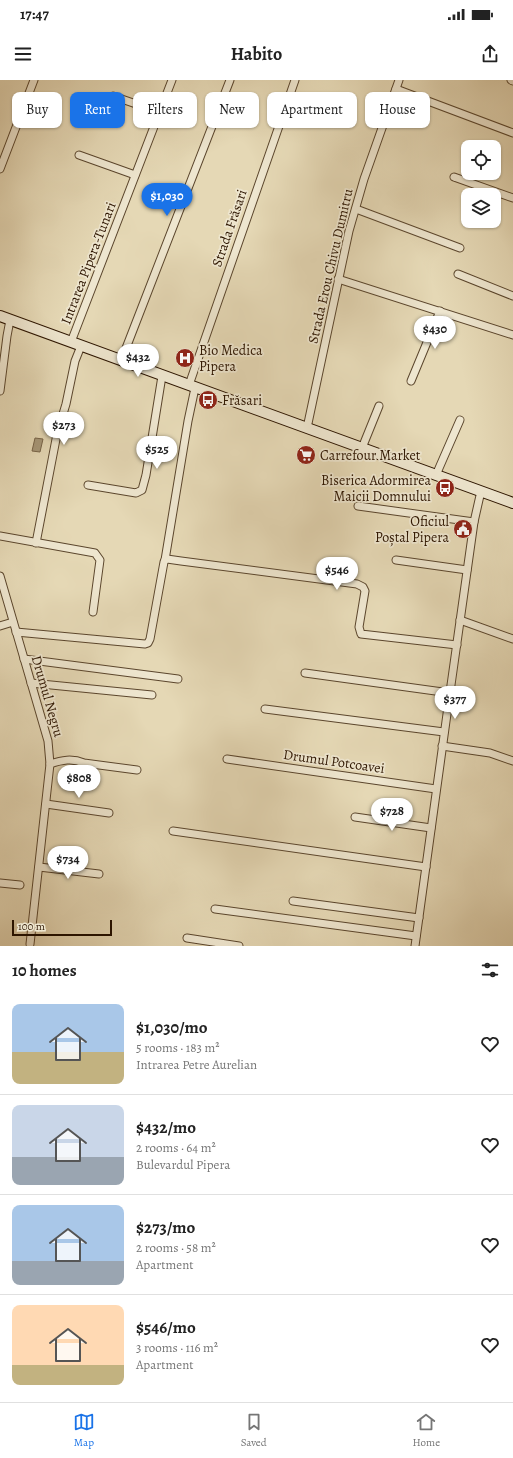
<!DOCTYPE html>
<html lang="en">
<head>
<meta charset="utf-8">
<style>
	body { margin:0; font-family:Alegreya,serif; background:#f6f6f6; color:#222; height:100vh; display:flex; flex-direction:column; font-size:15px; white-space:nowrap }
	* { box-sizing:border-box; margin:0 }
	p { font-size:13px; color:#767676 }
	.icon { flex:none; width:22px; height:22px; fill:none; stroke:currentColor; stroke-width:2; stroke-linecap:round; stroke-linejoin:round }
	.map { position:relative; height:866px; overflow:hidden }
	.details { display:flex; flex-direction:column; background:#fff; flex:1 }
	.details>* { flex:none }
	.banner { position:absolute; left:12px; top:12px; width:489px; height:36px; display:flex; gap:8px }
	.buttons { position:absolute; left:461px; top:60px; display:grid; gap:8px }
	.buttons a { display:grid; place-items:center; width:40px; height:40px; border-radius:8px; background:#fff; box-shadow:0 1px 3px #0004; font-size:20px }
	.scale { position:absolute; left:12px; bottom:10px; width:100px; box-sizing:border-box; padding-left:4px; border:2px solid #2d1500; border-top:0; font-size:11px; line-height:14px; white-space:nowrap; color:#2d1500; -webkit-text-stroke:3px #eee6cf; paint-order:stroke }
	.price { position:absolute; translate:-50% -34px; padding:0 9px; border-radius:14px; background:#fff; color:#222; font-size:13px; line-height:26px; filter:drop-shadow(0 1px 2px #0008) }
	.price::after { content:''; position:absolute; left:50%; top:24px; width:12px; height:9px; margin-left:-6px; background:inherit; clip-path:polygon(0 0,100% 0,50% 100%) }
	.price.active { background:#1a73e8; color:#fff }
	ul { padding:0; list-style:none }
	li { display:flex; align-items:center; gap:12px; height:100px; padding:0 12px }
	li+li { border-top:1px solid #e0e0e0 }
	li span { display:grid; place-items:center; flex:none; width:112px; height:80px; border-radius:8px; color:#555 }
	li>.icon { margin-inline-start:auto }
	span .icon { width:48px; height:48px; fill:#fffc; stroke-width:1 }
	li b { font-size:17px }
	h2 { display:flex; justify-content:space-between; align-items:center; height:48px; padding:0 12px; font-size:17px }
	.chip { padding:0 14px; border-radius:8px; background:#fff; box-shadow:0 1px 3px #0004; font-size:14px; line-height:36px }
	.chip.active { background:#1a73e8; color:#fff }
	.status { display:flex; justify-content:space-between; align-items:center; height:28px; padding:0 20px; background:#fff; direction:ltr }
	.status svg { height:11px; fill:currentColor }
	header { display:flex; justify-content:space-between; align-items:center; height:52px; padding:0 12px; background:#fff; font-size:18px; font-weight:600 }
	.tabs { display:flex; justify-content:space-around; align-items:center; height:56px; border-top:1px solid #e0e0e0; background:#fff; font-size:11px; color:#767676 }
	.tabs a { display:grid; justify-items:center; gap:2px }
	.tabs .active { color:#1a73e8 }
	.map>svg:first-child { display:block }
</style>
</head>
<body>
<div class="status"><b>17:47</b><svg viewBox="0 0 49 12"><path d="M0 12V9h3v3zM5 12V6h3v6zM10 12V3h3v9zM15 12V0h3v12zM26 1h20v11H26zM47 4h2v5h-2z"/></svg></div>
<header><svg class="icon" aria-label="menu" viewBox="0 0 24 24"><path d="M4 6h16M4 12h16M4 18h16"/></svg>Habito<svg class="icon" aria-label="share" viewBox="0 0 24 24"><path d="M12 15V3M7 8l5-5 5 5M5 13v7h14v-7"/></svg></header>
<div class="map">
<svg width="513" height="866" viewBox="0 0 513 866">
	<rect width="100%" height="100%" fill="#e5d8b5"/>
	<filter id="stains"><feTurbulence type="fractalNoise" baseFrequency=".005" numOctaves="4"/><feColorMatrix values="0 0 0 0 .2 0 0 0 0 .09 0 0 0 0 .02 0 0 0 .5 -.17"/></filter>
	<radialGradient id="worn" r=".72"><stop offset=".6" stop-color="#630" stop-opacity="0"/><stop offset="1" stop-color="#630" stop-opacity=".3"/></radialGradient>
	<path fill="#a69677" stroke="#766247" d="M 35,358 L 43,359 L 40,372 L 32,371 Z"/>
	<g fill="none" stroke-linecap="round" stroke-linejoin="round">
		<defs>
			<g id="minor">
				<path d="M 511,0 L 513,1"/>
				<path d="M 396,9 L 513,53"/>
				<path d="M 113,16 L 159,32"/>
				<path d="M 79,75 L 135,95"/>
				<path d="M 0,89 L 34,0"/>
				<path d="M 454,97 L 513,118"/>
				<path d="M 356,129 L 460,168"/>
				<path d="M 458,194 L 513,216"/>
				<path d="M 338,199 L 513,255"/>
				<path d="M 71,262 L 172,0"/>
				<path d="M 121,281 L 230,0"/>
				<path d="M 411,301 L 440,231"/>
				<path d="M 189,305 L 295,0"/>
				<path d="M 0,311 L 7,256 L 10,240"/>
				<path d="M 307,348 L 349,151 L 364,99 L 399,0"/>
				<path d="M 362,368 L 379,326"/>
				<path d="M 436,395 L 460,340"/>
				<path d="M 88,405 L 136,413 L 142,410 L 146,395 L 162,296"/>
				<path d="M 358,426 L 474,442"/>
				<path d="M 0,456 L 95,473 L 100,480 L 93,532"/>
				<path d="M 36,463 L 57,354 L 66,324 L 75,281 L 81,266"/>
				<path d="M 165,480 L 167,479 L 181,481 L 357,504 L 363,507 L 365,511 L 359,547 L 361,554 L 457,565"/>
				<path d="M 396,480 L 467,490"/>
				<path d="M 0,496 L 48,661 L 50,684 L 30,864"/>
				<path d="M 460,540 L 513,559"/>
				<path d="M 0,546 L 13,542"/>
				<path d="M 16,552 L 145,564 L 148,563 L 150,559 L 164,482 L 165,480 L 188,341 L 195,308"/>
				<path d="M 24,579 L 178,599"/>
				<path d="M 305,593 L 450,613"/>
				<path d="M 31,603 L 152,615"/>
				<path d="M 265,629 L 444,652"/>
				<path d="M 442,666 L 490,673 L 513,681"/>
				<path d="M 227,679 L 436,709"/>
				<path d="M 50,684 C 62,680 72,678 84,683 L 137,690"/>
				<path d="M 46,724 L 109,733"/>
				<path d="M 355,737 L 431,748"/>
				<path d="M 173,751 L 426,787"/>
				<path d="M 39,787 L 99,794"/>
				<path d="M 0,803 L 20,805"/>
				<path d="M 293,821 L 419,838"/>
				<path d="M 215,829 L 416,856"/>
				<path d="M 187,858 L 239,866"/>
				<path d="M 415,866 L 451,605 L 474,442 L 481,411"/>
			</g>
			<path id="secondary" d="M 0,236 L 513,423"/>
		</defs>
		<use href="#minor" stroke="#5b462d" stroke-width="9"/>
		<use href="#secondary" stroke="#2d1500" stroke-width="12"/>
		<use href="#minor" stroke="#eee6cf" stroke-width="7"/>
		<use href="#secondary" stroke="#eee6cf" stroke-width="10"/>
	</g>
	<defs>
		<symbol id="hospital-disc" viewBox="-11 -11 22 22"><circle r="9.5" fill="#8f2418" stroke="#eee6cf"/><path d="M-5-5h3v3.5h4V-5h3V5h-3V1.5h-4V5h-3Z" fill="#fff"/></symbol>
		<symbol id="bus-disc" viewBox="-11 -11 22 22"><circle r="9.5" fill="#8f2418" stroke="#eee6cf"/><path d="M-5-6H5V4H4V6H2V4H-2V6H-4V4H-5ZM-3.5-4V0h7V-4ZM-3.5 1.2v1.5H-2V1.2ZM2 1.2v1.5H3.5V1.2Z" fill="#fff"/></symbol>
		<symbol id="supermarket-disc" viewBox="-11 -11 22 22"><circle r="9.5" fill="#8f2418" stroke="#eee6cf"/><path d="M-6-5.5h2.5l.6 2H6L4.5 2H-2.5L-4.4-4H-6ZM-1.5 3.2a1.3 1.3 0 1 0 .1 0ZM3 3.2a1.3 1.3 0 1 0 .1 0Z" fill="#fff"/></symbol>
		<symbol id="civic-disc" viewBox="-11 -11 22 22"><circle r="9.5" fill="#8f2418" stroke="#eee6cf"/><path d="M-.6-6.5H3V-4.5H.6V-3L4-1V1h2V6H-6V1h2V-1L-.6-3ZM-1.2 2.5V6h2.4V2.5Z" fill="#fff"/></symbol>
	</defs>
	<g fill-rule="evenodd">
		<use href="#hospital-disc" x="174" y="267" width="22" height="22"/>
		<use href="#bus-disc" x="197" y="309" width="22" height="22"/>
		<use href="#supermarket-disc" x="295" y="364" width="22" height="22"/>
		<use href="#bus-disc" x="434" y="397" width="22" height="22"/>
		<use href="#civic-disc" x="452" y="438" width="22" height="22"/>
	</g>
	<g text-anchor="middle" stroke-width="3.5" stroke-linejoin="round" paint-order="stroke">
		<g font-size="14" fill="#2d1500" stroke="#eee6cf">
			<text transform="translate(229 148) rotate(-71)" y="5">Strada Frăsari</text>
			<text transform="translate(88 183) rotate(-69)" y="5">Intrarea Pipera-Tunari</text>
			<text transform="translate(330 186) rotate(-77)" y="5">Strada Erou Chivu Dumitru</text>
			<text transform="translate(48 616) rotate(74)" y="5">Drumul Negru</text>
			<text transform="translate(334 681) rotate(8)" y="5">Drumul Potcoavei</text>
		</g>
		<g font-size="14" fill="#2d1500" stroke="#eee6cf" text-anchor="start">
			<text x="199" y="275">Bio Medica<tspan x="199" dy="16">Pipera</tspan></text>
			<text x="222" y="325">Frăsari</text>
			<text x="320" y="380">Carrefour Market</text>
			<text x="431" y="405" text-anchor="end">Biserica Adormirea<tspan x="431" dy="16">Maicii Domnului</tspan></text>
			<text x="449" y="446" text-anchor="end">Oficiul<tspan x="449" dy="16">Poștal Pipera</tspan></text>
		</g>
	</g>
	<rect width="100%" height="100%" filter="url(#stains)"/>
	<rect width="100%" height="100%" fill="url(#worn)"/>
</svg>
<div class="buttons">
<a><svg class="icon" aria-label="locate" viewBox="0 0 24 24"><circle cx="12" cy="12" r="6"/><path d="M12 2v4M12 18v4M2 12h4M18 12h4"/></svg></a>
<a><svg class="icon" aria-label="layers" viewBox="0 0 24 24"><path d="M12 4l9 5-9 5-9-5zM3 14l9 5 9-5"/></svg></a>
</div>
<div class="scale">100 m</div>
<b class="price active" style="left:167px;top:137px">$1,030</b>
<b class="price" style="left:435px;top:270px">$430</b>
<b class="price" style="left:138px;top:298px">$432</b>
<b class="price" style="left:64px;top:366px">$273</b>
<b class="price" style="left:157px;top:390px">$525</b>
<b class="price" style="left:337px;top:511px">$546</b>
<b class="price" style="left:455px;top:640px">$377</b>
<b class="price" style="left:79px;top:719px">$808</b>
<b class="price" style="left:392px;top:752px">$728</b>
<b class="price" style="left:68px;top:800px">$734</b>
<div class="banner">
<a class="chip">Buy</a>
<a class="chip active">Rent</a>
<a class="chip">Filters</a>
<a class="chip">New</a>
<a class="chip">Apartment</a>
<a class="chip">House</a>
</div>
</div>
<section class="details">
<h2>10 homes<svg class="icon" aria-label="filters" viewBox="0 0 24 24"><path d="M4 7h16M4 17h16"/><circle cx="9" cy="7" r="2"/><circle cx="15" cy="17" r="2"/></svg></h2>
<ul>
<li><span style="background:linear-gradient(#a9c7e8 60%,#c2b280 0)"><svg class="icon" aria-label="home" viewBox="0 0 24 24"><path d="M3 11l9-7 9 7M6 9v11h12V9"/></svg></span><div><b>$1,030/mo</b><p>5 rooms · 183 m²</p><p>Intrarea Petre Aurelian</p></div><svg class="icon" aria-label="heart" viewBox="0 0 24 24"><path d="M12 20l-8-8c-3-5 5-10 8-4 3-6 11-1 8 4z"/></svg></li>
<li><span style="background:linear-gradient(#c9d6e8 65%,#9aa5b1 0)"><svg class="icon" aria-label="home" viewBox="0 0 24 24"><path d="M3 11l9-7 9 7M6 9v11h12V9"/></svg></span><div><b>$432/mo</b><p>2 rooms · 64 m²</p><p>Bulevardul Pipera</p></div><svg class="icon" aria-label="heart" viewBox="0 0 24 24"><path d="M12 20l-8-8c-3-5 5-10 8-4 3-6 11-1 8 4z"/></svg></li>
<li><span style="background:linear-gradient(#a9c7e8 70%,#9aa5b1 0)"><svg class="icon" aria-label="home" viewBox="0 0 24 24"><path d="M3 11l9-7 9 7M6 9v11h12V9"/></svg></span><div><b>$273/mo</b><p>2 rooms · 58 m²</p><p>Apartment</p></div><svg class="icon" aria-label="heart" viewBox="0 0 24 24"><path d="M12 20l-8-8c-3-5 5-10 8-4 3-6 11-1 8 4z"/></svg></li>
<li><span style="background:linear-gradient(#ffd9b3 75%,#c2b280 0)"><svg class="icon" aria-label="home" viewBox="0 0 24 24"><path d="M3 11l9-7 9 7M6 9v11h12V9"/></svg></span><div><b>$546/mo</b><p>3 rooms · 116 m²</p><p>Apartment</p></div><svg class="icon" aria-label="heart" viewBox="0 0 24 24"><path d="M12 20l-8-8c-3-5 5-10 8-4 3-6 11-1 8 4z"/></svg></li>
</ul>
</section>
<nav class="tabs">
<a class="active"><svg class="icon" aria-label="map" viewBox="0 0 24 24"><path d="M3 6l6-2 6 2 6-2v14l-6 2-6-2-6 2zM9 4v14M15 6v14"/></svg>Map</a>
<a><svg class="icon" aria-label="saved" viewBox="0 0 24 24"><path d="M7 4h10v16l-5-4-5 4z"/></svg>Saved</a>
<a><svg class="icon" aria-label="home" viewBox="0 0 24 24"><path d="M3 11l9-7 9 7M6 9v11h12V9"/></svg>Home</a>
</nav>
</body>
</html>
